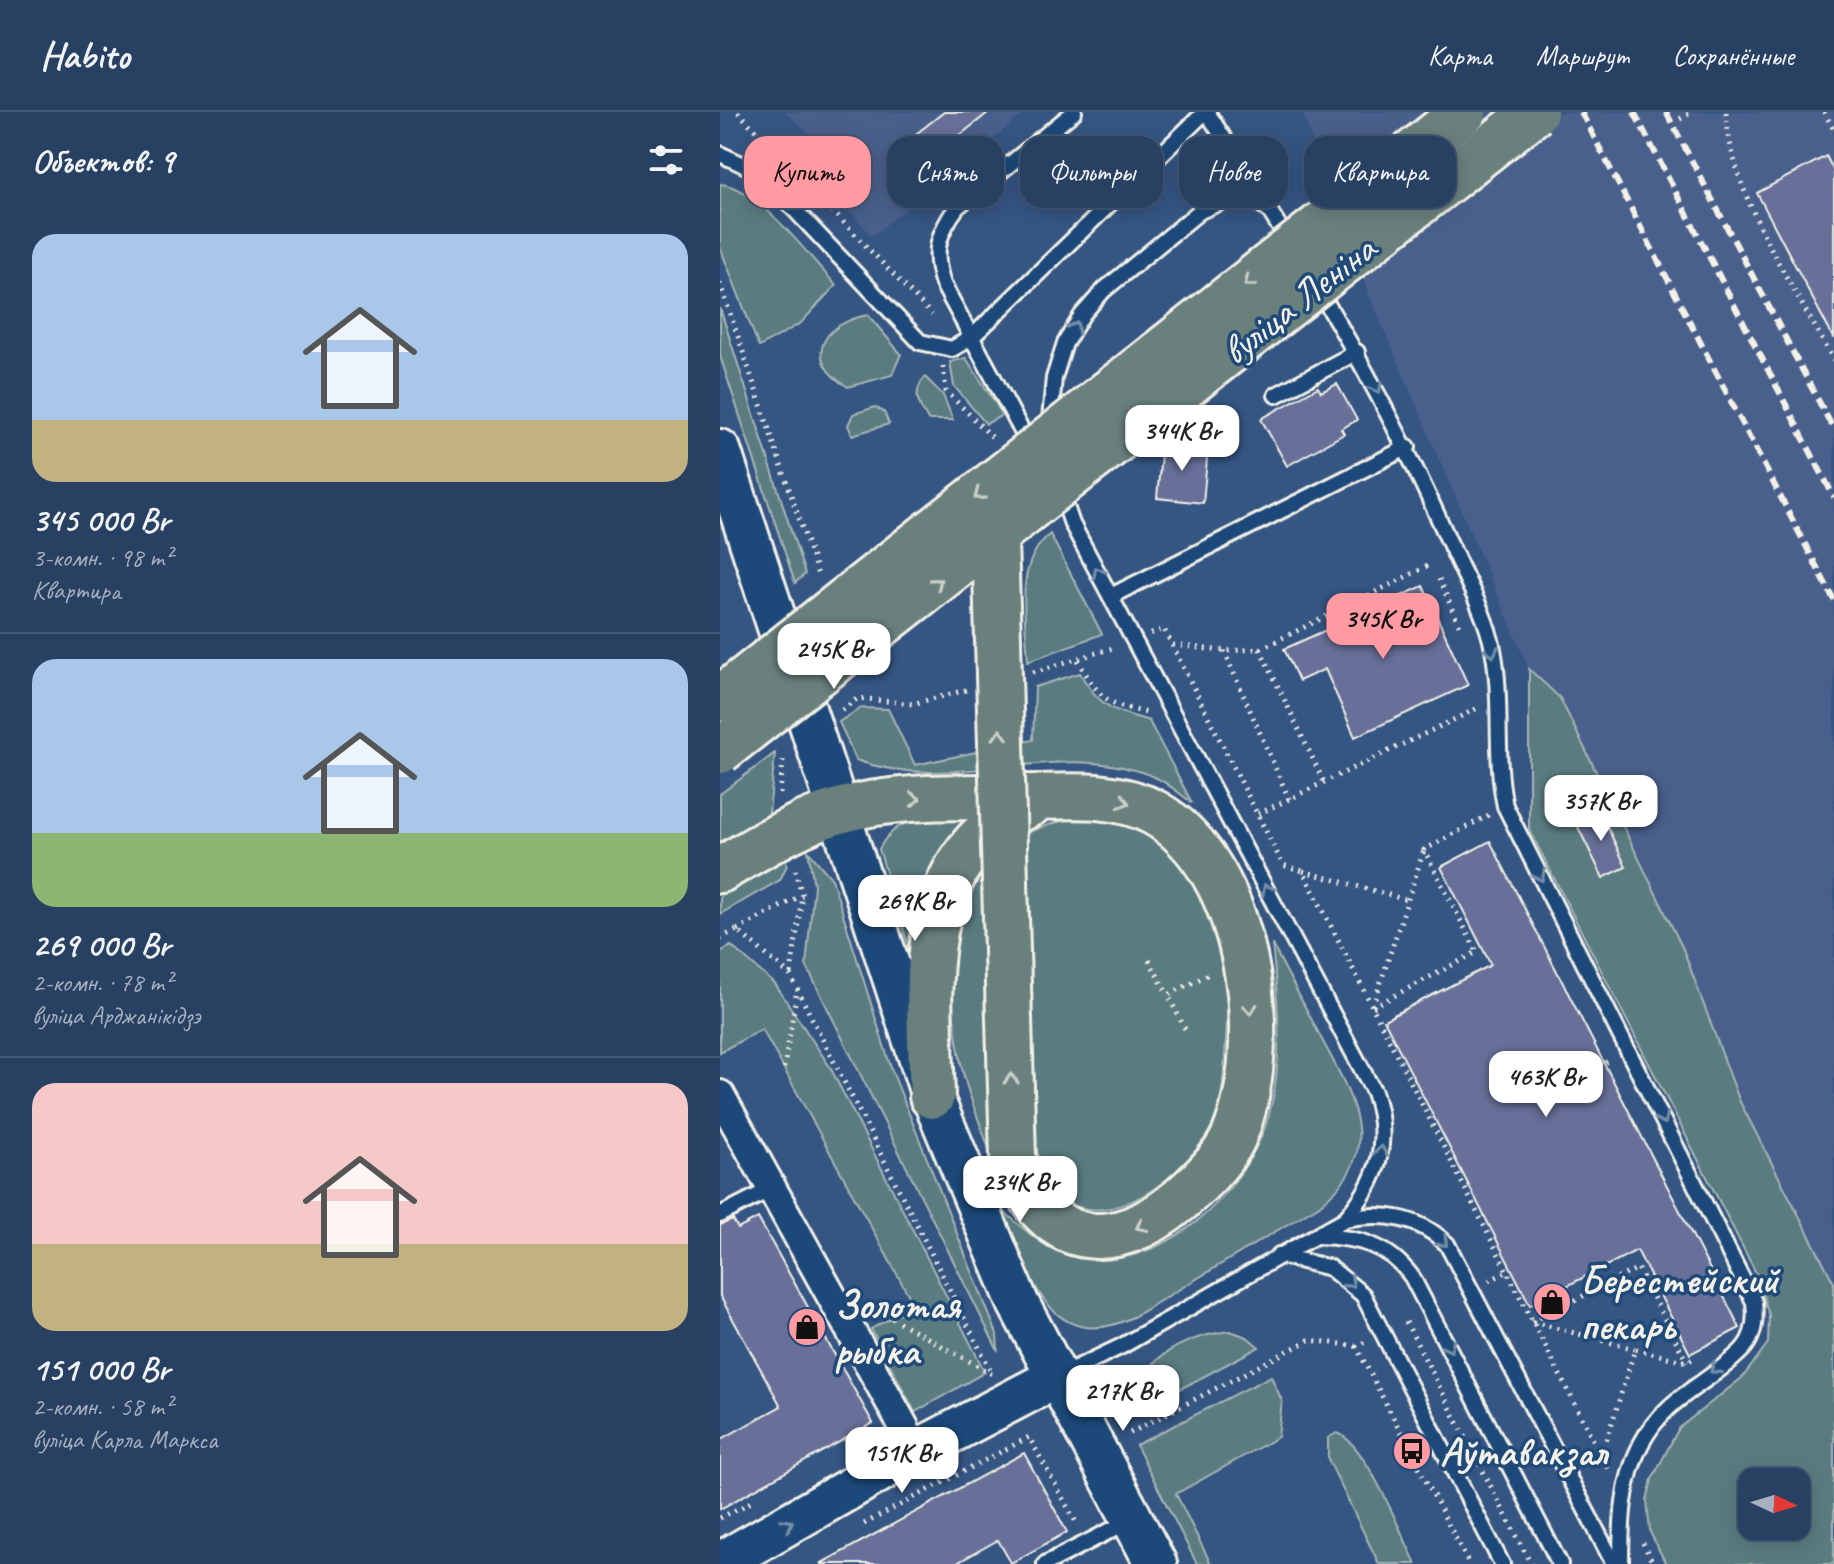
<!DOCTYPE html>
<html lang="ru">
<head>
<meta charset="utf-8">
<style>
	body { margin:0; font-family:Caveat,sans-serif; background:#344b6b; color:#f1f3f6; height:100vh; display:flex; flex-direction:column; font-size:30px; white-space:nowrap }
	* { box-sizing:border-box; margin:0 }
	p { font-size:26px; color:#a5afbe }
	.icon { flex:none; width:44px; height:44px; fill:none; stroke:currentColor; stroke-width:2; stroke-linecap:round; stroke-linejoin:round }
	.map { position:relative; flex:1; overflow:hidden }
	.sheet { display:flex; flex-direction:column; background:#284062; width:720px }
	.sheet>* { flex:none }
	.hud { position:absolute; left:24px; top:24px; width:760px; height:72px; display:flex; gap:16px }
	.needle { width:52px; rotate:94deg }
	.tools { position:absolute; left:1018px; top:1356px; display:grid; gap:16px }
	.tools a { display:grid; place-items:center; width:72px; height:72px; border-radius:16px; background:#284062; box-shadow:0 4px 20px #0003,0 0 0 2px #445977; font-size:40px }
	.price { position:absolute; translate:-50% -68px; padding:0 18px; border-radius:16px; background:#fff; color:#222; font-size:26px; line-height:52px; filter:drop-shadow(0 2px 4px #0008) }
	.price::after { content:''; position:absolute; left:50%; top:48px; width:24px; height:18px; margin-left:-12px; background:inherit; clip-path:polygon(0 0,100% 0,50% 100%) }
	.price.active { background:#ff9aa2; color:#111 }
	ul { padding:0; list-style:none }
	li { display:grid; align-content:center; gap:16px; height:424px; padding:0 32px }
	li+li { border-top:2px solid #445977 }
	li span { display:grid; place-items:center; height:248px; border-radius:24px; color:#555 }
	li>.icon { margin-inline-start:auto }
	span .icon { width:144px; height:144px; fill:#fffc; stroke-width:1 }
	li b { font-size:34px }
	h2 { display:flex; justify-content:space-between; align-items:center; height:96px; padding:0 32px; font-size:34px }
	.pill { padding:0 28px; border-radius:24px; background:#284062; box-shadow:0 4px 20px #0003,0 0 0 2px #445977; font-size:28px; line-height:72px }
	.pill.active { background:#ff9aa2; color:#111 }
	header { display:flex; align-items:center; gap:48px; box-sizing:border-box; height:112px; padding:0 40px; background:#284062; border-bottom:2px solid #445977 }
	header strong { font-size:38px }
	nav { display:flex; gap:44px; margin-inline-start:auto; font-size:28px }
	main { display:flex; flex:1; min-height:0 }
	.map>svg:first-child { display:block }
</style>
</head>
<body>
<header>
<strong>Habito</strong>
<nav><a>Карта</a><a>Маршрут</a><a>Сохранённые</a></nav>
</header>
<main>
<section class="sheet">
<h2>Объектов: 9<svg class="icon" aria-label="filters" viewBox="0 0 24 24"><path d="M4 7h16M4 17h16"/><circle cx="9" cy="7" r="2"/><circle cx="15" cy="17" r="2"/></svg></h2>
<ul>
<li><span style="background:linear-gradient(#a9c7e8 75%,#c2b280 0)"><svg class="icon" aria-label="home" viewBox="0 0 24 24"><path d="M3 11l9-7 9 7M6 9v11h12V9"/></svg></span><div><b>345 000 Br</b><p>3-комн. · 98 m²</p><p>Квартира</p></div></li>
<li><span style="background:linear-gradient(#a9c7e8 70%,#8fb573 0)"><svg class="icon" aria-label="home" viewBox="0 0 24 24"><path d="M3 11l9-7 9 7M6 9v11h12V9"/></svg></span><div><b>269 000 Br</b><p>2-комн. · 78 m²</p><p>вуліца Арджанікідзэ</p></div></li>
<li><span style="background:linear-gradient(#f6c9c9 65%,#c2b280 0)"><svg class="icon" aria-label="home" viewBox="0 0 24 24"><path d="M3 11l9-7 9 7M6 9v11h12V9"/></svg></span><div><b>151 000 Br</b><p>2-комн. · 58 m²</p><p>вуліца Карла Маркса</p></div></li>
</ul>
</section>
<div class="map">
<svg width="1114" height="1452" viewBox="0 0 1114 1452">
	<rect width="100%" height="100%" fill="#355583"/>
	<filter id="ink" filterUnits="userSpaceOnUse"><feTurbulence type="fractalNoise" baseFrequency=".0125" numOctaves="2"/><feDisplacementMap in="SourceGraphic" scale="16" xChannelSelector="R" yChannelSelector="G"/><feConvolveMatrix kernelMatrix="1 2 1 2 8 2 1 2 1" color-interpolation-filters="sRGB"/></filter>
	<g filter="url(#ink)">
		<g fill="#48608c">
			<path d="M 66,0 L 306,0 L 152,124 L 102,69 L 109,42 Z"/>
			<path d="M 582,0 L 1114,0 L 1114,1307 L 809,717 L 809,557 L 648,180 Z"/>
		</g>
		<g fill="#5a7b80" stroke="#a7b6b4" stroke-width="2" fill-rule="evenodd">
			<path d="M 0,72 C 39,75 89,145 116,173 L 81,211 L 39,235 L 0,135 Z"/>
			<path d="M 0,196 L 85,462 L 75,471 L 0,244 Z"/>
			<path d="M 148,203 L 181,242 L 172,263 L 128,275 C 81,248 102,211 148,203 Z"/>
			<path d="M 246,246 L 283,303 L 266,312 L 234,274 L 230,250 Z"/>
			<path d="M 205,265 L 223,283 L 233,308 L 208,308 C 198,292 192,280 205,265 Z"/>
			<path d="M 155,295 L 164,300 L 169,312 L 132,323 L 128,313 L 133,302 Z"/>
			<path d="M 330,422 L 382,522 L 308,549 C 306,507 293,452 330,422 Z"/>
			<path d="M 809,557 L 840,586 L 963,837 L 1020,990 L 1114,1171 L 1114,1452 L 946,1452 L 930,1420 L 927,1389 L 932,1367 L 959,1316 L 1023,1265 L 1048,1231 L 1049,1203 L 1036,1161 L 809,717 ZM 1032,1370 L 1076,1370 L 1076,1414 L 1032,1414 Z"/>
			<path d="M 360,561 C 379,595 392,598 429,609 L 472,691 C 460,682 446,669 432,664 C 337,626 231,683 136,648 L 119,610 L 141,596 L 168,597 L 195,653 L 313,628 L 315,575 Z"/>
			<path d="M 55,641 L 49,702 L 0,730 L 0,682 Z"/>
			<path d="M 260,700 C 215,758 198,770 192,846 L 159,737 C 178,699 223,703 260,700 Z"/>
			<path d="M 351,707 C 376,708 400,708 423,719 C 496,755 511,856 506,928 C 504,955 504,987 493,1012 C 470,1059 387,1129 336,1082 C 325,1072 317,1053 309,1041 L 270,1040 C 260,1009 245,977 240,946 C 221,838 223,733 351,707 Z"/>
			<path d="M 60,736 L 67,753 L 60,768 L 0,802 L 0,770 Z"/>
			<path d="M 88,739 L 112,767 L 172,959 L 277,1222 L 278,1239 L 86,853 L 94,773 Z"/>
			<path d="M 552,832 C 568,863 585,894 601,926 C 634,987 667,1042 598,1094 L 413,1205 C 327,1247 308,1156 279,1095 C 302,1115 323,1138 354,1145 C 441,1164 526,1081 549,1003 C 564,947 558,889 552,832 Z"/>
			<path d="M 11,834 L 55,872 L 110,955 L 265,1260 L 195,1300 L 151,1217 L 194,1193 L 42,917 L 0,940 L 0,840 Z"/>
			<path d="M 510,1219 L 527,1225 L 539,1235 L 408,1305 C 411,1252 460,1225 510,1219 Z"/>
			<path d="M 551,1264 L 562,1289 L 558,1325 L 456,1382 L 491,1452 L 477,1452 L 416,1333 Z"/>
			<path d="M 617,1321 C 645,1329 682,1424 696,1452 L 659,1452 L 608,1347 L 608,1326 Z"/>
		</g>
		<g fill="#677099" stroke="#f4f1e8" stroke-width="2">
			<path d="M 224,0 L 269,0 L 214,44 L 196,22 Z"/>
			<path d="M 1106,44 L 1114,59 L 1114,227 L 1037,81 Z"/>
			<path d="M 617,272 L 637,308 L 621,317 L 624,322 L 567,354 L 541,307 L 598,275 L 601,280 Z"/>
			<path d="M 442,331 L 488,336 L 483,391 L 437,386 Z"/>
			<path d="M 703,474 L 748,573 L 635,625 L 605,557 L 579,569 L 564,537 Z"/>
			<path d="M 879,697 L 906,755 L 883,766 L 855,709 Z"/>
			<path d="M 770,729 L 1020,1216 L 970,1242 L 917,1138 L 810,1193 L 664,908 L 771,853 L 721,755 Z"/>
			<path d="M 38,1106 L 153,1311 L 0,1397 L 0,1328 L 61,1294 L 0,1184 L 0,1113 L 13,1108 L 18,1117 Z"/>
			<path d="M 304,1341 L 347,1420 L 291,1451 L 278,1428 L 235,1452 L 100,1452 Z"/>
		</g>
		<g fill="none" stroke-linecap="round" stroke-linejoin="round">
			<defs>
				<g id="lane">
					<path d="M 487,0 L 547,94"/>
					<path d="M 0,42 L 39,60 L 200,230 L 232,237 L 251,226 L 485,0"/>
					<path d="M 598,177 C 649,261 692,346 732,436 C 746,468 766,502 773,537 C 783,589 774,642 785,694 L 1034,1190 C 1036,1207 1035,1224 1023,1237 C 989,1273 947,1282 921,1332 C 902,1369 901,1412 901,1452"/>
					<path d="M 556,283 L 637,240"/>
					<path d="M 329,318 L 334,266 L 345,231 L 362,203 L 384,178 L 480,99 L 510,86 L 538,90 L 549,98 L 570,132"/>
					<path d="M 312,338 L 223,172 C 212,140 218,121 237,95 L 354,0"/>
					<path d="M 340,377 L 352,412 L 654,980 C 671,1030 659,1068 625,1107 L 402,1234 L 341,1263"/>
					<path d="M 391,484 L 688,335"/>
					<path d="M 0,1103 L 53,1076"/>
					<path d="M 625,1107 C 663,1100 698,1104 727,1132 L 894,1452"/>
					<path d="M 597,1124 C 636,1125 668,1132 692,1165 L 840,1452"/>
					<path d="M 559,1143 L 610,1156 L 643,1183 L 782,1452"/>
					<path d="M 325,1452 L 409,1409"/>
				</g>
				<path id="street" d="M 0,983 L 184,1315 L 192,1341"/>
				<g id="secondary">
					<path d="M 0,338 L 212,984 L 298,1191 L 436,1452"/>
					<path d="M 0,1451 L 192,1341 L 337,1265"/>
				</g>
				<g id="primary">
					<path d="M 0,758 C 38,736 76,711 119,699 C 182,681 251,686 317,685 C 357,684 399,681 435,701 C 530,754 553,931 514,1024 C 506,1043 488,1062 473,1076 C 405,1143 326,1146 293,1045"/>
					<path d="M 212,984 C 209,876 191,745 310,692"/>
				</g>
			</defs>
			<use href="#lane" stroke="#f4f1e8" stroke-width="20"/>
			<use href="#street" stroke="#f4f1e8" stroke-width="34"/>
			<use href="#secondary" stroke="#f4f1e8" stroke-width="46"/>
			<use href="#primary" stroke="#f4f1e8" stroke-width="50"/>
			<g stroke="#f4f1e8" stroke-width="5" stroke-dasharray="2 6" stroke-linecap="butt">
				<path d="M 18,0 L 212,203"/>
				<path d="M 1006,0 C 1012,88 1073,172 1114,249"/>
				<path d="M 1104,0 L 1114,18"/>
				<path d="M 960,7 L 972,0"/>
				<path d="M 0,171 L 98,463"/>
				<path d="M 223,254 L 226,279 L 272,325"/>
				<path d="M 719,467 L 741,517"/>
				<path d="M 431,522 L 444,517 L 563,753 L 583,759 L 888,1357"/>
				<path d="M 453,533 L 504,539 L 540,537 L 712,452"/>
				<path d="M 540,537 L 604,670"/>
				<path d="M 504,539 L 569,687"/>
				<path d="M 358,548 C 379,586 385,592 428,601"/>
				<path d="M 313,560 L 396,535"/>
				<path d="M 122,598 L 138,586 L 192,592 L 246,578"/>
				<path d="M 60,682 L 63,648"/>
				<path d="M 538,702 L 758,596"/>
				<path d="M 583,759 L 687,788"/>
				<path d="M 17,818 L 82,783"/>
				<path d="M 0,826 L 17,818 L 70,863 L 272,1261"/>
				<path d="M 429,848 L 448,883"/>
				<path d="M 71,862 L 82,783 L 75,758"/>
				<path d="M 653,894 L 704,738"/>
				<path d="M 653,895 L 757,840 L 704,738 L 769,703"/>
				<path d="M 465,917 L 448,883 L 491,861"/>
				<path d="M 64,956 L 77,878"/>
				<path d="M 865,963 L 890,948"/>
				<path d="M 769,1169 L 786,1160"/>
				<path d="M 172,1206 L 272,1262"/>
				<path d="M 686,1210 L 811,1452"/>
				<path d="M 812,1210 L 918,1156 L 967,1250"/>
				<path d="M 813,1210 L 915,1237"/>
				<path d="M 636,1234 L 749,1452"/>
				<path d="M 410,1321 L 589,1228 L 636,1234 L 645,1230"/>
				<path d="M 882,1343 L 915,1237 L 967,1250 L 972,1247"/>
				<path d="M 0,1406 L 31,1390"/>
				<path d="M 144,1412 L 309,1325 L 357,1412"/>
				<path d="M 923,1431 L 933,1452"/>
			</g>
			<use href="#lane" stroke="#1f4a7a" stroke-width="14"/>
			<use href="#street" stroke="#1f4a7a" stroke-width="28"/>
			<use href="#secondary" stroke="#1f4a7a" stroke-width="40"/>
			<use href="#primary" stroke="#6a807d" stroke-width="44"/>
			<g stroke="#f4f1e8" stroke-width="6" stroke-dasharray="12 6" stroke-linecap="butt">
				<path d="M 861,0 L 1114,488"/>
				<path d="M 914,0 L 1114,385"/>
				<path d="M 946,0 L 1114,318"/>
			</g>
			<defs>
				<g id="primary-bridge">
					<path d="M 275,426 L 293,1045"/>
					<path d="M 0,587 L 744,0"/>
					<path d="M 0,639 L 815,0"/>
				</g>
			</defs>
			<use href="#primary-bridge" stroke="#f4f1e8" stroke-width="50" stroke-linecap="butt"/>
			<use href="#primary-bridge" stroke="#6a807d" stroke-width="44"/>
		</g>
		<defs><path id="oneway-chevron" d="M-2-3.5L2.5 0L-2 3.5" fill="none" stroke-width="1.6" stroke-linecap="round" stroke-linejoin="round" transform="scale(2)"/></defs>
		<g stroke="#cbcfc8">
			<use href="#oneway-chevron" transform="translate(529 170) rotate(142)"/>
			<use href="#oneway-chevron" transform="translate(259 383) rotate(142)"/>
			<use href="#oneway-chevron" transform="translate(217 471) rotate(-38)"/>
			<use href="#oneway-chevron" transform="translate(280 623) rotate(-92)"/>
			<use href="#oneway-chevron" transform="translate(195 687) rotate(-4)"/>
			<use href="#oneway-chevron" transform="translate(404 690) rotate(16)"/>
			<use href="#oneway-chevron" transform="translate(530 897) rotate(87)"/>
			<use href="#oneway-chevron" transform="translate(291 967) rotate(-92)"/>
			<use href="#oneway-chevron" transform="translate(421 1114) rotate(154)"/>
		</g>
		<g stroke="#748da6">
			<use href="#oneway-chevron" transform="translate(355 215) rotate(-59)"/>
			<use href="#oneway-chevron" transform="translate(657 276) rotate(62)"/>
			<use href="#oneway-chevron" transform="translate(378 460) rotate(-118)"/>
			<use href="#oneway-chevron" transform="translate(772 540) rotate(79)"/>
			<use href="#oneway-chevron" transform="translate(820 764) rotate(63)"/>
			<use href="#oneway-chevron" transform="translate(547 777) rotate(-118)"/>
			<use href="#oneway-chevron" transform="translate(943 1007) rotate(63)"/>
			<use href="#oneway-chevron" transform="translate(661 1039) rotate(-81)"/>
			<use href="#oneway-chevron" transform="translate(723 1130) rotate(45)"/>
			<use href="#oneway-chevron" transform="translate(630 1171) rotate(42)"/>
			<use href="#oneway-chevron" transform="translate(729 1235) rotate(63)"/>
			<use href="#oneway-chevron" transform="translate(995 1257) rotate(145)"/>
			<use href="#oneway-chevron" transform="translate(68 1412) rotate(-30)"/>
		</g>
	</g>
	<defs>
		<symbol id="shop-disc" viewBox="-11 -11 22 22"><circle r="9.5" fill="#ff9aa2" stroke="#1f4a7a"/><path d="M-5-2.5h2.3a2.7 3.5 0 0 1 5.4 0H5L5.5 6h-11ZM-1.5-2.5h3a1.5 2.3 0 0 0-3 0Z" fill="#111"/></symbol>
		<symbol id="bus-disc" viewBox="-11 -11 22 22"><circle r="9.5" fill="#ff9aa2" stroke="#1f4a7a"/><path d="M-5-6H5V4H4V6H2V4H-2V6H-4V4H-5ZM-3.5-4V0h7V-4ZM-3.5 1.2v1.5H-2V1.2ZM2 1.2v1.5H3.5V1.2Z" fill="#111"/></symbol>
	</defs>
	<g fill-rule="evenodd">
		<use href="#shop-disc" x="810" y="1168" width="44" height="44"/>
		<use href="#shop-disc" x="65" y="1193" width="44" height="44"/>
		<use href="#bus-disc" x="670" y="1317" width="44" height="44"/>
	</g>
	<g text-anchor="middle" stroke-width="7" stroke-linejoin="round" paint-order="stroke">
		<g font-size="40" fill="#f4f1e8" stroke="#1f4a7a">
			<text transform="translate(578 187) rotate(-38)" y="14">вуліца Леніна</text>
		</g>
		<g font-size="40" font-weight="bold" fill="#f4f1e8" stroke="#1f4a7a" text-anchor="start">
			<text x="860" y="1181">Берестейский<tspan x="860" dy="46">пекарь</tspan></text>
			<text x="115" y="1206">Золотая<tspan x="115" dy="46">рыбка</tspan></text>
			<text x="720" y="1353">Аўтавакзал</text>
		</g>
	</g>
</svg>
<div class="tools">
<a><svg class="needle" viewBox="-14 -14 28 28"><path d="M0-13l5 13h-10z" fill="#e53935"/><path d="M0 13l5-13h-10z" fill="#a5afbe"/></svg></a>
</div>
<b class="price" style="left:462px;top:361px">344K Br</b>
<b class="price active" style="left:663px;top:549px">345K Br</b>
<b class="price" style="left:114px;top:579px">245K Br</b>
<b class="price" style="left:881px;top:731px">357K Br</b>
<b class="price" style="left:195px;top:831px">269K Br</b>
<b class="price" style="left:826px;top:1007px">463K Br</b>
<b class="price" style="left:300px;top:1112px">234K Br</b>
<b class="price" style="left:403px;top:1321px">217K Br</b>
<b class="price" style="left:182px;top:1383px">151K Br</b>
<div class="hud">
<a class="pill active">Купить</a>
<a class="pill">Снять</a>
<a class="pill">Фильтры</a>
<a class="pill">Новое</a>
<a class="pill">Квартира</a>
</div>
</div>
</main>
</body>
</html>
